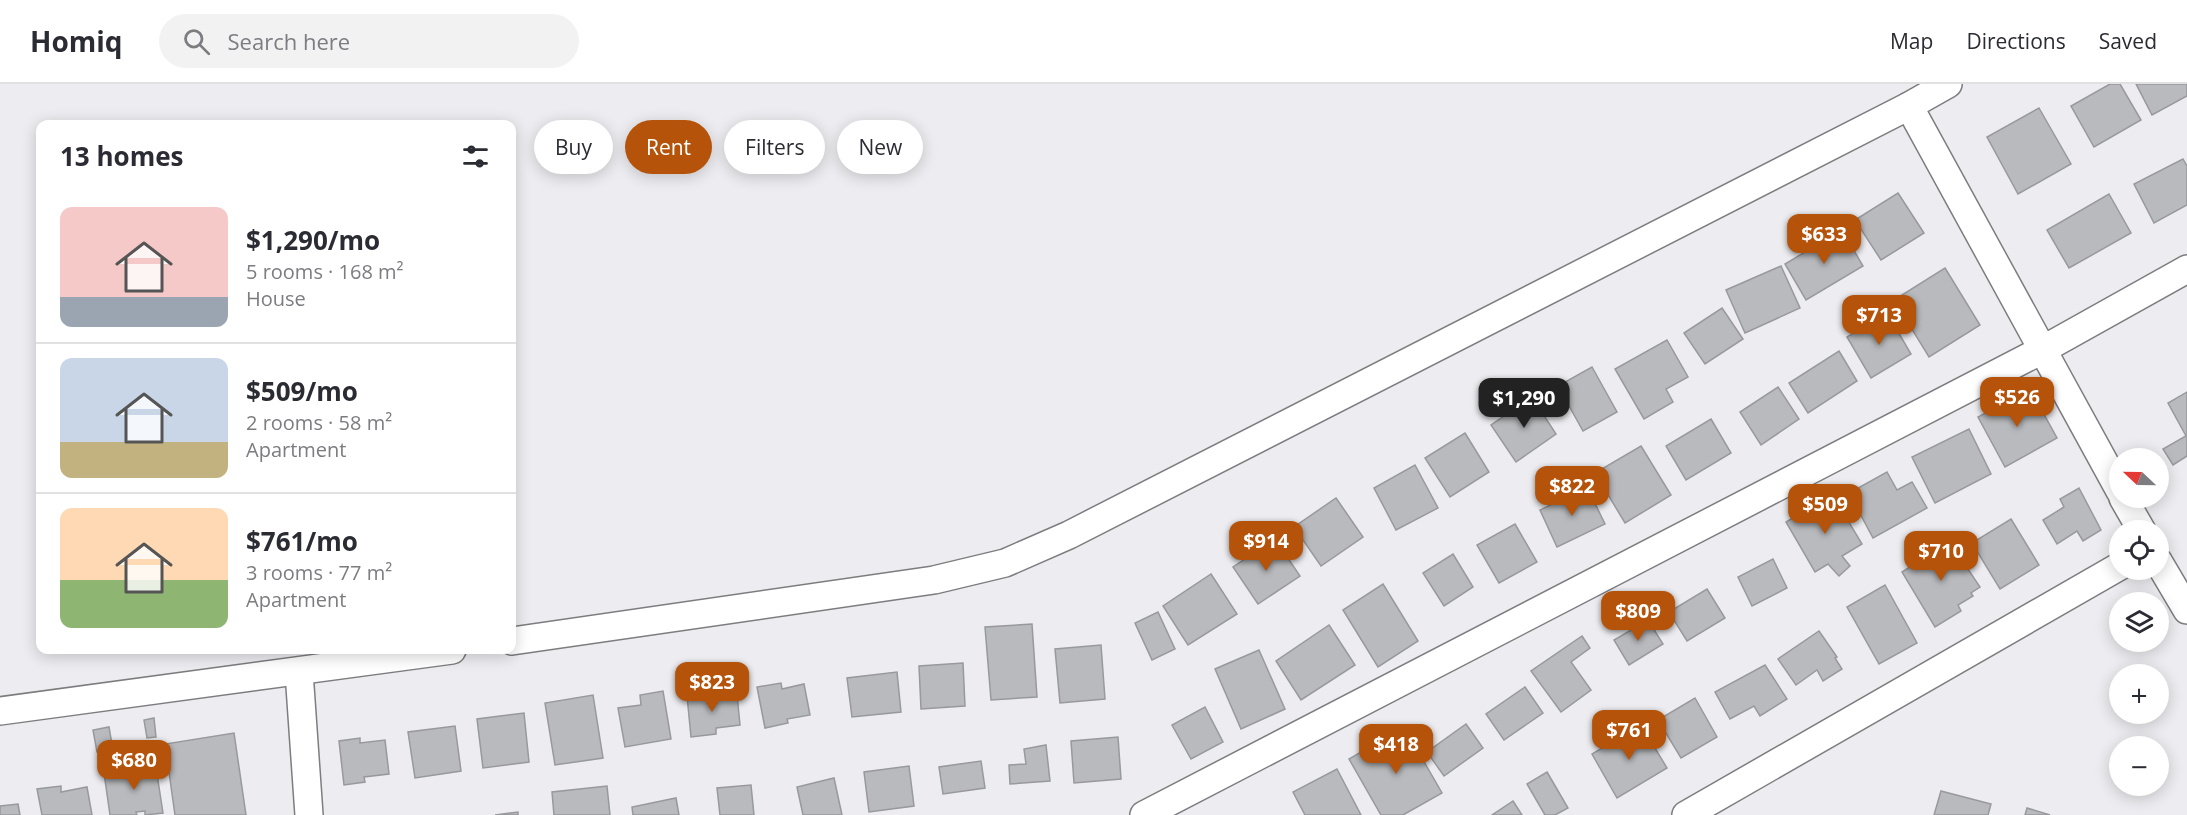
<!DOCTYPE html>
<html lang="en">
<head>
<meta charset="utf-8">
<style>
	body { margin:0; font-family:"Open Sans",sans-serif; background:#f2f2f3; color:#2b2b33; height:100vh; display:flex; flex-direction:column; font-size:22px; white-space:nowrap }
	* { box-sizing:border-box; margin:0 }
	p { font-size:20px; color:#7c7c81 }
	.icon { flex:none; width:33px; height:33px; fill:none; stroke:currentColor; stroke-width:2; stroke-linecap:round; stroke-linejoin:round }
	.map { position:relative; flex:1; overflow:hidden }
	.sheet { position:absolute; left:36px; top:36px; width:480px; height:534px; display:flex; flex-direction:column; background:#fff; border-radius:12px; box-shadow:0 3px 15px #0003 }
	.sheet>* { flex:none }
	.guide { position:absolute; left:534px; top:36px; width:570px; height:54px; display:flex; gap:12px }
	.needle { width:39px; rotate:292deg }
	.buttons { position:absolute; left:2109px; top:364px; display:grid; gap:12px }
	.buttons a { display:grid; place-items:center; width:60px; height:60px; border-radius:50%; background:#fff; box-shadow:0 3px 15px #0003; font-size:30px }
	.price { position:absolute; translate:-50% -51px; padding:0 14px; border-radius:12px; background:#b45309; color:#fff; font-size:20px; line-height:39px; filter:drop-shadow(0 2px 3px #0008) }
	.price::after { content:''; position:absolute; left:50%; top:36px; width:18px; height:14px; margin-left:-9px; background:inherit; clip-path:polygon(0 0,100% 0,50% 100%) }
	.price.on { background:#222; color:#fff }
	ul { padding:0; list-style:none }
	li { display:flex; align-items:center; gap:18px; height:150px; padding:0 24px }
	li+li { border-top:2px solid #e1e1e2 }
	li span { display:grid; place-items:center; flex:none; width:168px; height:120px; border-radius:12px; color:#555 }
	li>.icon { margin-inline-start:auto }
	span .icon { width:72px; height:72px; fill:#fffc; stroke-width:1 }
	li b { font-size:26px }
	h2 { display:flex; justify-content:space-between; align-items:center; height:72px; padding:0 24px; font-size:26px }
	.tag { padding:0 21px; border-radius:27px; background:#fff; box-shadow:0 3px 15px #0003; font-size:21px; line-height:54px }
	.tag.on { background:#b45309; color:#fff }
	header { display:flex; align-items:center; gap:36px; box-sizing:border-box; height:84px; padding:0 30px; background:#fff; border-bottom:2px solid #e1e1e2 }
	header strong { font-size:28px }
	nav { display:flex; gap:33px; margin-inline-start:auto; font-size:21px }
	.search { width:420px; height:54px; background:#f2f2f3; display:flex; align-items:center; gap:15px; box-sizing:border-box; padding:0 21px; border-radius:33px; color:#7c7c81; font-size:22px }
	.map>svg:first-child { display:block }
</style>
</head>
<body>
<header>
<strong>Homiq</strong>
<div class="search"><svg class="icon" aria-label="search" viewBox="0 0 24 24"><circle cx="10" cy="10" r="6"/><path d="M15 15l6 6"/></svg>Search here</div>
<nav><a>Map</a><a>Directions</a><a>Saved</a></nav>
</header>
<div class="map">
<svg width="2187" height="731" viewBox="0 0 2187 731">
	<rect width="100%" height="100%" fill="#edecf0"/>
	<g fill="#b8babd" stroke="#98999d" stroke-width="1.5">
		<path d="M 2110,0 L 2120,0 L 2141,36 L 2094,63 L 2071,22 Z"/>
		<path d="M 2136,0 L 2187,0 L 2187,12 L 2152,31 Z"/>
		<path d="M 2039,24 L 2071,80 L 2018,110 L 1987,53 Z"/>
		<path d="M 2183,75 L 2187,82 L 2187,121 L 2154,139 L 2134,100 Z"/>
		<path d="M 1898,109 L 1924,149 L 1881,176 L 1855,136 Z"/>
		<path d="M 2109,110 L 2131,149 L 2069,184 L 2047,146 Z"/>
		<path d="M 1842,146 L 1863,182 L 1806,216 L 1785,180 Z"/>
		<path d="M 1781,182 L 1800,224 L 1745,249 L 1726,206 Z"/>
		<path d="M 1945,184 L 1980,241 L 1929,273 L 1894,216 Z"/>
		<path d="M 1722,224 L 1743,255 L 1705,280 L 1684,249 Z"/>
		<path d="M 1887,229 L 1911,270 L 1871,294 L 1847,253 Z"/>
		<path d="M 1667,256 L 1688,293 L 1666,305 L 1673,318 L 1644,335 L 1615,285 Z"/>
		<path d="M 1839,267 L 1857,297 L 1808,329 L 1789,299 Z"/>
		<path d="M 1592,283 L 1617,328 L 1583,347 L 1558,302 Z"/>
		<path d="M 1778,303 L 1799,335 L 1761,361 L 1740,328 Z"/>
		<path d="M 2030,305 L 2057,354 L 2005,383 L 1978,333 Z"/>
		<path d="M 2187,308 L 2187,372 L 2173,381 L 2163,365 L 2186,352 L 2168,319 Z"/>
		<path d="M 1532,313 L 1556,350 L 1516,378 L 1491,341 Z"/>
		<path d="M 1711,335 L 1731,369 L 1686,396 L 1666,362 Z"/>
		<path d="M 1969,345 L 1991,390 L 1935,419 L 1912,373 Z"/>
		<path d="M 1465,349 L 1489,388 L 1450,413 L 1425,374 Z"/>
		<path d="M 1641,362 L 1671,411 L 1625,439 L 1595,389 Z"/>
		<path d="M 1415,381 L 1438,424 L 1396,446 L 1374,404 Z"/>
		<path d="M 1887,388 L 1897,406 L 1912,398 L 1927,424 L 1873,454 L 1849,409 Z"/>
		<path d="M 1587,403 L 1605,440 L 1557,463 L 1540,426 Z"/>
		<path d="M 2079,404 L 2101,446 L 2083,457 L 2077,447 L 2057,460 L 2043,436 L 2064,423 L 2060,415 Z"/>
		<path d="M 1832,410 L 1862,460 L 1842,472 L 1850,482 L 1839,492 L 1828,480 L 1815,488 L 1786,438 Z"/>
		<path d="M 1336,414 L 1363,453 L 1321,482 L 1294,443 Z"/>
		<path d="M 2011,435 L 2039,481 L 2000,505 L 1972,459 Z"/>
		<path d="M 1515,440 L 1537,478 L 1499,499 L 1477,461 Z"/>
		<path d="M 1947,454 L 1980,503 L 1971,509 L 1973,512 L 1958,521 L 1961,527 L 1935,543 L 1902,488 L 1916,479 L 1913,475 Z"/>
		<path d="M 1275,455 L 1300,492 L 1258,520 L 1233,483 Z"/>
		<path d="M 1453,470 L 1473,503 L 1444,522 L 1423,489 Z"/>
		<path d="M 1773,475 L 1787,504 L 1752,522 L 1738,493 Z"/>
		<path d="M 1211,490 L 1237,530 L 1188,561 L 1163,522 Z"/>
		<path d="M 1383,500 L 1418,557 L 1378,583 L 1343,526 Z"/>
		<path d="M 1885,501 L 1917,559 L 1879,580 L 1847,523 Z"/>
		<path d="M 1707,505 L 1725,534 L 1687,557 L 1669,528 Z"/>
		<path d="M 1158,528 L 1175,565 L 1152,576 L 1135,539 Z"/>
		<path d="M 1648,536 L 1663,560 L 1629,581 L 1614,556 Z"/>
		<path d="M 1032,540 L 1037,613 L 991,616 L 985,543 Z"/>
		<path d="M 1329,541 L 1355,581 L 1301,616 L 1276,577 Z"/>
		<path d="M 1819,547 L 1837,573 L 1835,574 L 1842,585 L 1823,597 L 1817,586 L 1796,601 L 1778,575 Z"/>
		<path d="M 1582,552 L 1590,564 L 1571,578 L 1591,606 L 1561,628 L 1531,587 Z"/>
		<path d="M 1101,561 L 1105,615 L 1060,619 L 1055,565 Z"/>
		<path d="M 1259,566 L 1285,625 L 1241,645 L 1215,585 Z"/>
		<path d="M 963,579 L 965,622 L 921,625 L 919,582 Z"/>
		<path d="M 1765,581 L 1787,615 L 1760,632 L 1754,622 L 1730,635 L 1715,608 Z"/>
		<path d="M 897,588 L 901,628 L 852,633 L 847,594 Z"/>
		<path d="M 781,599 L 782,605 L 804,600 L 810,631 L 787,635 L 788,639 L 765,644 L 757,603 Z"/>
		<path d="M 1525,603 L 1543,629 L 1504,656 L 1486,630 Z"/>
		<path d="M 663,607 L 671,655 L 625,663 L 618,624 L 641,621 L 640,611 Z"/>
		<path d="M 713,609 L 714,613 L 737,610 L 740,641 L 716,644 L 716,650 L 691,653 L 687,612 Z"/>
		<path d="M 593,611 L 603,674 L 555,681 L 545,619 Z"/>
		<path d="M 1695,614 L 1717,653 L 1681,674 L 1658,636 Z"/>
		<path d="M 1205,623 L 1223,658 L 1191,675 L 1172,641 Z"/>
		<path d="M 524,629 L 529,678 L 483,684 L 477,635 Z"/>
		<path d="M 154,634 L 156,653 L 147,654 L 144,636 Z"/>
		<path d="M 1466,640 L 1483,664 L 1444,692 L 1427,668 Z"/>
		<path d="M 1641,641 L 1667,684 L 1617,714 L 1592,670 Z"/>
		<path d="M 455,642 L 461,687 L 415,694 L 408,648 Z"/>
		<path d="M 109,643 L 113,666 L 97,668 L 93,646 Z"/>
		<path d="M 1404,643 L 1442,709 L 1403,731 L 1381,731 L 1349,675 Z"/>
		<path d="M 234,649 L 246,731 L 175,731 L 165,660 Z"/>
		<path d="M 1118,653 L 1121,695 L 1074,699 L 1071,657 Z"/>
		<path d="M 360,654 L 360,659 L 385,656 L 389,690 L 364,693 L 365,698 L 344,701 L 339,657 Z"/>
		<path d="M 1046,661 L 1050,697 L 1010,700 L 1009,681 L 1026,680 L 1024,665 Z"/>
		<path d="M 155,677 L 163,729 L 145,731 L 145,727 L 136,728 L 137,731 L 110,731 L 104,689 L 138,685 L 137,681 Z"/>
		<path d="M 981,677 L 985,704 L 943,710 L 939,683 Z"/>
		<path d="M 909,682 L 914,722 L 869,728 L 864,688 Z"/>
		<path d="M 1337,685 L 1361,731 L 1305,731 L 1293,708 Z"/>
		<path d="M 1547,688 L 1568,724 L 1555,731 L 1545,731 L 1527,700 Z"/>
		<path d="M 834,694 L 842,731 L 803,731 L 797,703 Z"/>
		<path d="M 751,701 L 754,731 L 720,731 L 717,704 Z"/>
		<path d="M 61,702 L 61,708 L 87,703 L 92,731 L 42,731 L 37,705 Z"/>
		<path d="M 607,702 L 610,731 L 554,731 L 552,708 Z"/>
		<path d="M 1941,707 L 1991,720 L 1988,731 L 1934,731 Z"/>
		<path d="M 676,714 L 679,731 L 633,731 L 632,723 Z"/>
		<path d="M 1513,717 L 1522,731 L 1492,731 Z"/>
		<path d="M 18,720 L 20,731 L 0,731 L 0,722 Z"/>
		<path d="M 2027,724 L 2050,731 L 2025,731 Z"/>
		<path d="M 518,728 L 518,731 L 495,731 Z"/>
	</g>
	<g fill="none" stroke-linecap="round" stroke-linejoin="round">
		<defs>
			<g id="minor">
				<path d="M 1909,22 L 2120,407"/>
				<path d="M 2123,414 L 2142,447"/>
				<path d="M 2158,477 L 2187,526"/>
				<path d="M 512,557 L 934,496 L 1005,479 L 1069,451 L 1909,22 L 1948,0"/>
				<path d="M 299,588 L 309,731"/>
				<path d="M 0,627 L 452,566"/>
				<path d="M 1144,731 L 2042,266 L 2187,185"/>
				<path d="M 1686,731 L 2120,482"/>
			</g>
		</defs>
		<use href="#minor" stroke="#7d7c7f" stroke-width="30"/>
		<use href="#minor" stroke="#fff" stroke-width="27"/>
	</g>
</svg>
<div class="buttons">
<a><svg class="needle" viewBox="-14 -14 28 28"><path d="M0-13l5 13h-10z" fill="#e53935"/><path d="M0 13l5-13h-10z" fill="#7c7c81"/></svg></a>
<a><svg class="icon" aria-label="locate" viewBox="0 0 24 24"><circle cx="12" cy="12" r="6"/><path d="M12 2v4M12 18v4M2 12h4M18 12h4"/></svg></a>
<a><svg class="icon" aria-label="layers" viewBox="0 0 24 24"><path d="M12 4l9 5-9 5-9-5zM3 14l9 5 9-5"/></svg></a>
<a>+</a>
<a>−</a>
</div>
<b class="price" style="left:1824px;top:181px">$633</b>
<b class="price" style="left:1879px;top:262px">$713</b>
<b class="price" style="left:2017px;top:344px">$526</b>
<b class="price on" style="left:1524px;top:345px">$1,290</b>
<b class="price" style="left:1572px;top:433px">$822</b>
<b class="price" style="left:1825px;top:451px">$509</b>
<b class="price" style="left:1266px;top:488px">$914</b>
<b class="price" style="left:1941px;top:498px">$710</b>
<b class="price" style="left:1638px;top:558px">$809</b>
<b class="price" style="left:712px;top:629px">$823</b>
<b class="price" style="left:1629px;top:677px">$761</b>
<b class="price" style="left:1396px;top:691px">$418</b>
<b class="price" style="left:134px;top:707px">$680</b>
<div class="guide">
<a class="tag">Buy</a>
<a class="tag on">Rent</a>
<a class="tag">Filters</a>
<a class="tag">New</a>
</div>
<section class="sheet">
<h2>13 homes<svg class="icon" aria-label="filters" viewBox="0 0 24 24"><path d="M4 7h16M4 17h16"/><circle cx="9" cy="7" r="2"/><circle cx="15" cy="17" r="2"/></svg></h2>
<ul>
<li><span style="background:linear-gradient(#f6c9c9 75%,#9aa5b1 0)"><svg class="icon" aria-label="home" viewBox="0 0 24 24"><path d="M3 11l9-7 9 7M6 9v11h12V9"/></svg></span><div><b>$1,290/mo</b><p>5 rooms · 168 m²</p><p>House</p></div></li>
<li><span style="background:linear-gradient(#c9d6e8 70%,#c2b280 0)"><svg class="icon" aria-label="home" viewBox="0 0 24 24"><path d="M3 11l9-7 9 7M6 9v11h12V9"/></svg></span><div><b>$509/mo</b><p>2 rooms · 58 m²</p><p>Apartment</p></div></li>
<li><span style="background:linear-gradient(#ffd9b3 60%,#8fb573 0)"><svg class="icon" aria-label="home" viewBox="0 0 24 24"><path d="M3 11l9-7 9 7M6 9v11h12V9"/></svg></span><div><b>$761/mo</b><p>3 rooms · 77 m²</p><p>Apartment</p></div></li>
</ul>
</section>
</div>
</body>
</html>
